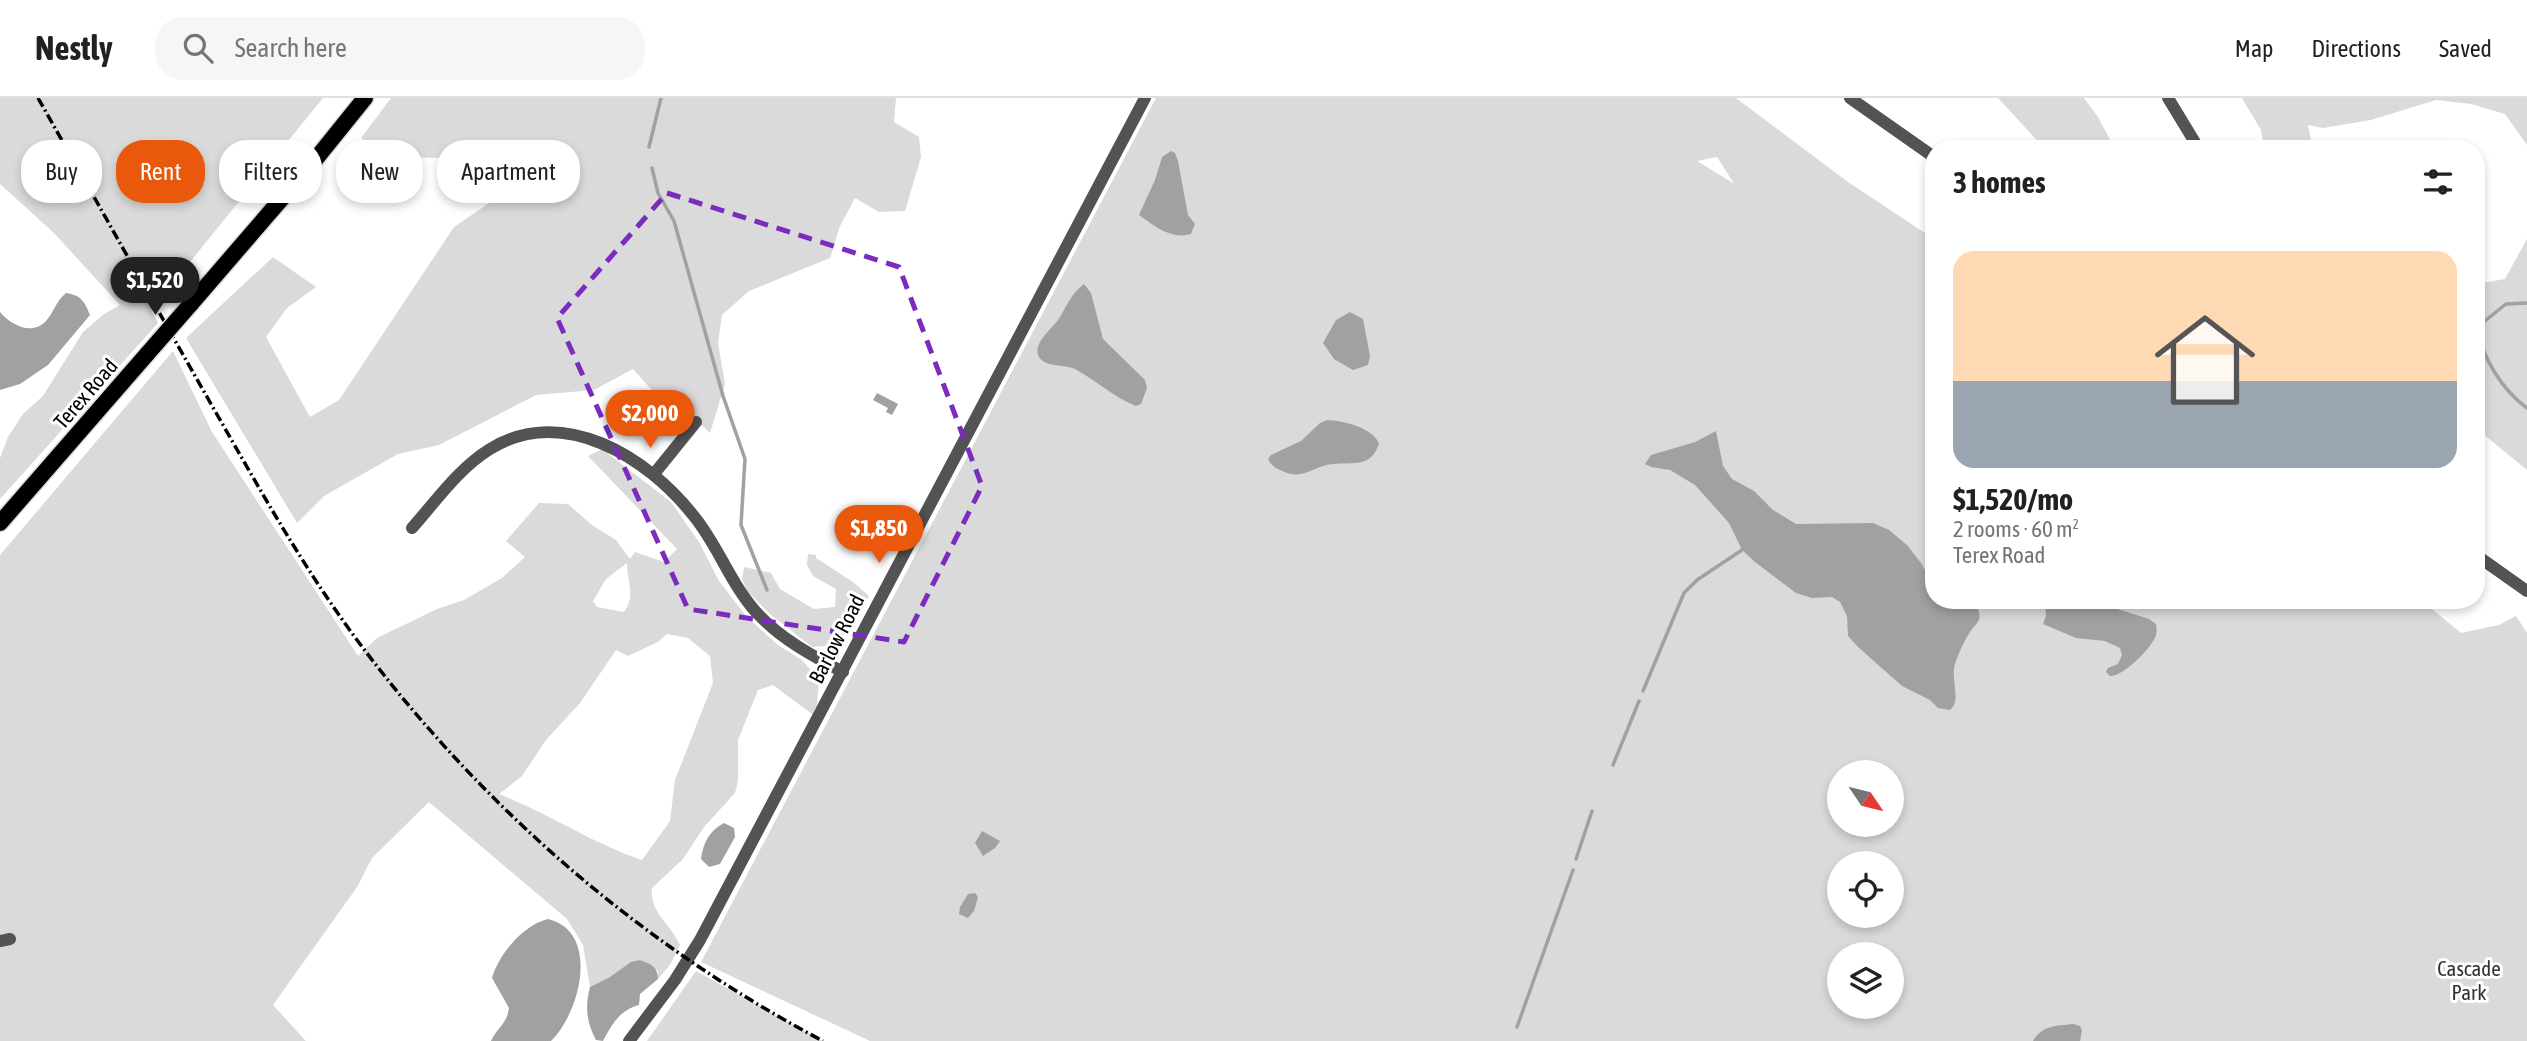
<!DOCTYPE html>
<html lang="en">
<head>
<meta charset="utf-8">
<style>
	body { margin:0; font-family:"Asap Condensed",sans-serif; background:#f6f6f6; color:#202124; height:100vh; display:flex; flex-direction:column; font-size:26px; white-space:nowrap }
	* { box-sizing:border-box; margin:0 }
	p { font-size:23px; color:#757577 }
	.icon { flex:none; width:38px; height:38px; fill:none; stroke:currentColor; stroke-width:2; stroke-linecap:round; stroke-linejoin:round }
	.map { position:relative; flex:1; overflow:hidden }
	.sheet { position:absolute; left:1925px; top:42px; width:560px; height:469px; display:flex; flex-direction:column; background:#fff; border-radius:28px; box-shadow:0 4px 10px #0003 }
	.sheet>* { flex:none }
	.banner { position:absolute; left:21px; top:42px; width:665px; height:63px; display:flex; gap:14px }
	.needle { width:46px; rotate:125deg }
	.tools { position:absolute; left:1827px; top:662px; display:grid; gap:14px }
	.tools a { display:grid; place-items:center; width:77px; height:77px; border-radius:50%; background:#fff; box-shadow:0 4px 10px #0003; font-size:35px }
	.price { position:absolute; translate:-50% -60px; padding:0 16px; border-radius:24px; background:#ea580c; color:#fff; font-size:23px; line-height:46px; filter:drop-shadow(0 2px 4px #0008) }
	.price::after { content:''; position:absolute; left:50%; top:42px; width:21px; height:16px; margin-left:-10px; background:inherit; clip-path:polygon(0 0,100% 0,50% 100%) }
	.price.current { background:#222; color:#fff }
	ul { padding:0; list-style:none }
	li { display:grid; align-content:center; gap:14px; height:371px; padding:0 28px }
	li+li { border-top:2px solid #e0e0e0 }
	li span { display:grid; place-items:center; height:217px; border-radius:21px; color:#555 }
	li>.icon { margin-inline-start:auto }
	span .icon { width:126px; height:126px; fill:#fffc; stroke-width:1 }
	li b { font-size:30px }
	h2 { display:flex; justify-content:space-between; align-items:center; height:84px; padding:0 28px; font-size:30px }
	.chip { padding:0 24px; border-radius:28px; background:#fff; box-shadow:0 4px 10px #0003; font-size:24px; line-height:63px }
	.chip.current { background:#ea580c; color:#fff }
	header { display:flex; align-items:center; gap:42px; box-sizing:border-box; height:98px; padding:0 35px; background:#fff; border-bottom:2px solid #e0e0e0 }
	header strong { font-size:33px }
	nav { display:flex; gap:38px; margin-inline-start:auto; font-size:24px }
	.search { width:490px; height:63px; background:#f6f6f6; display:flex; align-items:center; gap:18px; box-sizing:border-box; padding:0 24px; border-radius:28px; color:#757577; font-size:26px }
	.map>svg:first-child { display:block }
</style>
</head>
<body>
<header>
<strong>Nestly</strong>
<div class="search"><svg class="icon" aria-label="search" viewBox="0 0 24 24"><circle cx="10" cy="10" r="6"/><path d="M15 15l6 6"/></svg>Search here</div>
<nav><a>Map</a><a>Directions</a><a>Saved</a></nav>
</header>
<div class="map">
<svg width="2527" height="943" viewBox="0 0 2527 943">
	<rect width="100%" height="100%" fill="#fff"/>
	<g fill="#dadada" fill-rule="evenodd">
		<path d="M 0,0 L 323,0 L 151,212 L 158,225 L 0,401 L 0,360 L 8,339 L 23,316 L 43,298 L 83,234 L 104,216 L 120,207 L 54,135 L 0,86 Z"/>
		<path d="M 391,0 L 896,0 L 894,24 L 919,39 L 921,59 L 905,113 L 879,114 L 855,100 L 840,128 L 830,160 L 749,193 L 722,217 L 718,245 L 725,286 L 710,335 L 679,305 L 651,291 L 633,271 L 594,292 L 536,297 L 439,347 L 398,356 L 324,398 L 297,425 L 186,240 L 273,159 L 316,189 L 287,210 L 266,239 L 310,319 L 339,302 L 454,129 L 495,101 L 526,87 L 522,74 L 502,61 L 389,59 L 361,40 Z"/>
		<path d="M 1156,0 L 1736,0 L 1848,84 L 1934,141 L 1934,502 L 2421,502 L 2461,535 L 2499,527 L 2516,518 L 2527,535 L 2527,943 L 870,943 L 701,864 ZM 1717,59 L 1733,84 L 1733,85 L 1697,63 ZM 1839,674 L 1892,674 L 1892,726 L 1839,726 ZM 1839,765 L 1892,765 L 1892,817 L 1839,817 ZM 1839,856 L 1892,856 L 1892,908 L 1839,908 Z"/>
		<path d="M 1998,0 L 2084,0 L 2098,19 L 2115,51 L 2045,51 Z"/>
		<path d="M 2242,0 L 2527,0 L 2527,47 L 2505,16 L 2471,6 L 2436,2 L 2371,22 L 2323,30 L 2308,27 L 2313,51 L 2264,51 L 2261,32 Z"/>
		<path d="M 2527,141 L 2527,372 L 2476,330 L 2476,186 L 2505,181 Z"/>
		<path d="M 173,253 L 212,334 L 358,558 L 377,540 L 437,511 L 464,502 L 502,480 L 525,459 L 506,443 L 539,405 L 568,406 L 592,427 L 616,442 L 630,461 L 635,454 L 664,464 L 677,451 L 588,358 L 602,351 L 671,404 L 699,444 L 719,483 L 746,518 L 778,547 L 802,562 L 819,582 L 817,607 L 812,616 L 773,587 L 758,592 L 738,642 L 738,683 L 735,695 L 704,729 L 683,761 L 652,790 C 649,814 671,826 680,847 L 670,867 L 658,881 L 658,873 L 640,862 L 631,865 L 610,879 L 590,889 L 583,847 L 567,821 L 429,704 L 372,760 L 357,789 L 273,907 L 306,943 L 0,943 L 0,457 ZM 627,465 C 627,484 636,498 624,514 L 597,509 L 593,503 L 606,481 ZM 667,536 L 688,540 L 710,558 L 713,585 L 675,682 L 670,723 L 642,762 C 592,745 548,715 499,696 L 522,678 L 546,642 L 580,605 L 616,552 L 628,558 L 658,544 Z"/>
		<path d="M 808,456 L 816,457 L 816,460 L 853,484 L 869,498 L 853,526 L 829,548 L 812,549 L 770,516 L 748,494 L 742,481 L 744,469 L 771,475 L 780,491 L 814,511 L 835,509 L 836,491 L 813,478 L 807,467 Z"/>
		<path d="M 696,873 L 819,941 L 823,943 L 647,943 Z"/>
	</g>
	<g fill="#a1a1a1">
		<path d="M 1171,53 L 1175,55 L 1178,63 L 1188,117 L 1195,126 L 1191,136 C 1172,142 1154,128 1139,117 L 1155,82 L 1162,59 Z"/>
		<path d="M 1084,186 L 1091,195 L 1103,241 L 1145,282 L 1147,290 L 1141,306 L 1136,308 C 1113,299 1096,282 1075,271 C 1065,266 1046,270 1039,259 C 1032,245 1052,231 1058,222 C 1066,210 1071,195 1084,186 Z"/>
		<path d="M 66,195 C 81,197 85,204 90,217 L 48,267 L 20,286 L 0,292 L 0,214 C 11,227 32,238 46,223 C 54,214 56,203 66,195 Z"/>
		<path d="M 1350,214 L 1363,221 L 1370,258 L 1368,267 L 1353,272 L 1334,261 L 1323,245 L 1336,222 Z"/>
		<path d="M 877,295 L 898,306 L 892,317 L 886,314 L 888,310 L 873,302 Z"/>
		<path d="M 1327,322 C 1344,323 1371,329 1379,345 C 1372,370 1353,364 1333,366 C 1311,368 1304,384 1280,372 C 1274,369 1271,367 1268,361 L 1271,357 L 1301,343 L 1320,325 Z"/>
		<path d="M 1716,333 L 1723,368 L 1732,381 L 1754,393 L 1773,412 L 1796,426 L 1873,425 L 1889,432 L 1907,447 L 1921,465 L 1934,489 L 1934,502 L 1964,502 L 1976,507 C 1978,511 1981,517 1979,522 C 1977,526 1974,528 1972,531 C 1965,541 1959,554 1955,566 C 1950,581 1962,602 1950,612 L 1938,610 L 1930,602 L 1902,588 L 1858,549 L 1848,538 L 1847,518 L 1840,504 L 1832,499 L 1812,500 L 1796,495 L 1755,464 L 1742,452 L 1729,425 L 1695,387 L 1670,372 L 1651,369 L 1645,366 L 1651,357 L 1695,344 Z"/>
		<path d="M 2045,502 L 2089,502 L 2149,521 L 2156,526 C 2157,532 2157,538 2153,543 C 2147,554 2122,579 2110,578 L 2106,574 L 2108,570 L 2118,566 L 2122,557 L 2120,550 L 2105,543 L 2076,540 L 2043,526 L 2046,518 Z"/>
		<path d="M 724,725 L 734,730 L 735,739 L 720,766 L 709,769 L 701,761 C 703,745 709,733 724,725 Z"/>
		<path d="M 982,733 L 1000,743 L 995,750 L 983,758 L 975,745 Z"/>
		<path d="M 975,795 L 978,799 L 974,813 L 968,820 L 959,816 L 960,809 L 968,796 Z"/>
		<path d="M 548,821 C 601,834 580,915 551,943 L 491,943 C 497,930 507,926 509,910 L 492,880 C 499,856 523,827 548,821 Z"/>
		<path d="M 640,862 C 651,866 658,869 658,881 L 640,896 L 639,907 C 620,912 612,926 603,943 L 596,942 C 586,923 585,909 590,889 L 610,879 L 631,864 Z"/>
		<path d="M 2073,926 L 2080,928 L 2082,932 L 2080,943 L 2033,943 C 2042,927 2057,928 2073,926 Z"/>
	</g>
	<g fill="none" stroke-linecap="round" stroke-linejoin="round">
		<g stroke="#a1a1a1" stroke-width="3.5">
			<path d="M 649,49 L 661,0"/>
			<path d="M 652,70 L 658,95 L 674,123 L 723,298 L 745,361 L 741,427 L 767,492"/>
			<path d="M 2476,230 C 2484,261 2501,291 2527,310"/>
			<path d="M 2476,230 L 2506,206 L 2527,205"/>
			<path d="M 1643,593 L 1684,495 L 1697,482 L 1742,452"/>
			<path d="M 1613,667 L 1639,603"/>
			<path d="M 1576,761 L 1592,713"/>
			<path d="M 1517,929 L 1573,772"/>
		</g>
		<defs>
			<g id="major">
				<path d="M 190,207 L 315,62 L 365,0"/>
				<path d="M 0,425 L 148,255"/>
			</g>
		</defs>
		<use href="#major" stroke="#dbdbdb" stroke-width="19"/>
		<g stroke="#535353" stroke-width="12">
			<path d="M 1850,0 L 1934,59"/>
			<path d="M 2168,0 L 2199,51"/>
			<path d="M 654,376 L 696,324"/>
			<path d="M 412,430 C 436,403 459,370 490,351 C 563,306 647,359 693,417 C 718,447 730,485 756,514 C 781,541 811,557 843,574"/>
			<path d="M 2476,457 L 2527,493"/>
			<path d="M 0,843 L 10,841"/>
			<path d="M 629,943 L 675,882 L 700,842 L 1145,0"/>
		</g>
		<use href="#major" stroke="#000" stroke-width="16"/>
		<path stroke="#000" stroke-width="3.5" stroke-dasharray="10 3.5 2 3.5" stroke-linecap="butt" d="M 38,0 C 96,102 153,204 211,306 C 258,388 303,470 360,546 C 483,710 641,847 823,943"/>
		<defs>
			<path id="major-bridge" d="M 148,255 L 190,207"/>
		</defs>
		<use href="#major-bridge" stroke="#dbdbdb" stroke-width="19" stroke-linecap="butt"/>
		<use href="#major-bridge" stroke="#000" stroke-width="16"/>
	</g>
	<path fill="none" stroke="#7b2cbf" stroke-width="5" stroke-dasharray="14 9" stroke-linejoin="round" d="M 667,95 L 899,169 L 982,388 L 904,544 L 688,511 L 557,220 Z"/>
	<g text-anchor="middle" stroke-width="6" stroke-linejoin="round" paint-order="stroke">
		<g font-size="21" fill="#000" stroke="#fff">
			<text transform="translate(86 296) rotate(-49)" y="7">Terex Road</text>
			<text transform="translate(837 541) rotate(-63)" y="7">Barlow Road</text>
		</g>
		<g font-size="21" fill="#313131" stroke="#fff">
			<text x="2469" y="878">Cascade<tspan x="2469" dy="24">Park</tspan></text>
		</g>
	</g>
</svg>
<div class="tools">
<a><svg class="needle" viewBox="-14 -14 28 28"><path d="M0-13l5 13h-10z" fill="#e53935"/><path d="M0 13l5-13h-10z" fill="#757577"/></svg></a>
<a><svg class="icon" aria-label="locate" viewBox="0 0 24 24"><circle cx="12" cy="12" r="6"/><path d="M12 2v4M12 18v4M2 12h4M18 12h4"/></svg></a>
<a><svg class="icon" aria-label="layers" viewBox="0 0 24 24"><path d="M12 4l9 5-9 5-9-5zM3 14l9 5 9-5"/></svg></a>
</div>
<b class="price current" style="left:155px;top:219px">$1,520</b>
<b class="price" style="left:650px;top:352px">$2,000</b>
<b class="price" style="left:879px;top:467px">$1,850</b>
<div class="banner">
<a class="chip">Buy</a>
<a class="chip current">Rent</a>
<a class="chip">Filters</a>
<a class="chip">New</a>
<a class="chip">Apartment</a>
</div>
<section class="sheet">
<h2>3 homes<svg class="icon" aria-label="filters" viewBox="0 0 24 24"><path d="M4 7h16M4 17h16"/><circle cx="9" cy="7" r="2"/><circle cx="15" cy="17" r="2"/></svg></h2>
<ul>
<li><span style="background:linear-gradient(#ffd9b3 60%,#9aa5b1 0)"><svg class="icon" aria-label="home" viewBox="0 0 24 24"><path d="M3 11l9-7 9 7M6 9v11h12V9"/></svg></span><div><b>$1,520/mo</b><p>2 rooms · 60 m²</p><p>Terex Road</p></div></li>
</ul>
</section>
</div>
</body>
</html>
